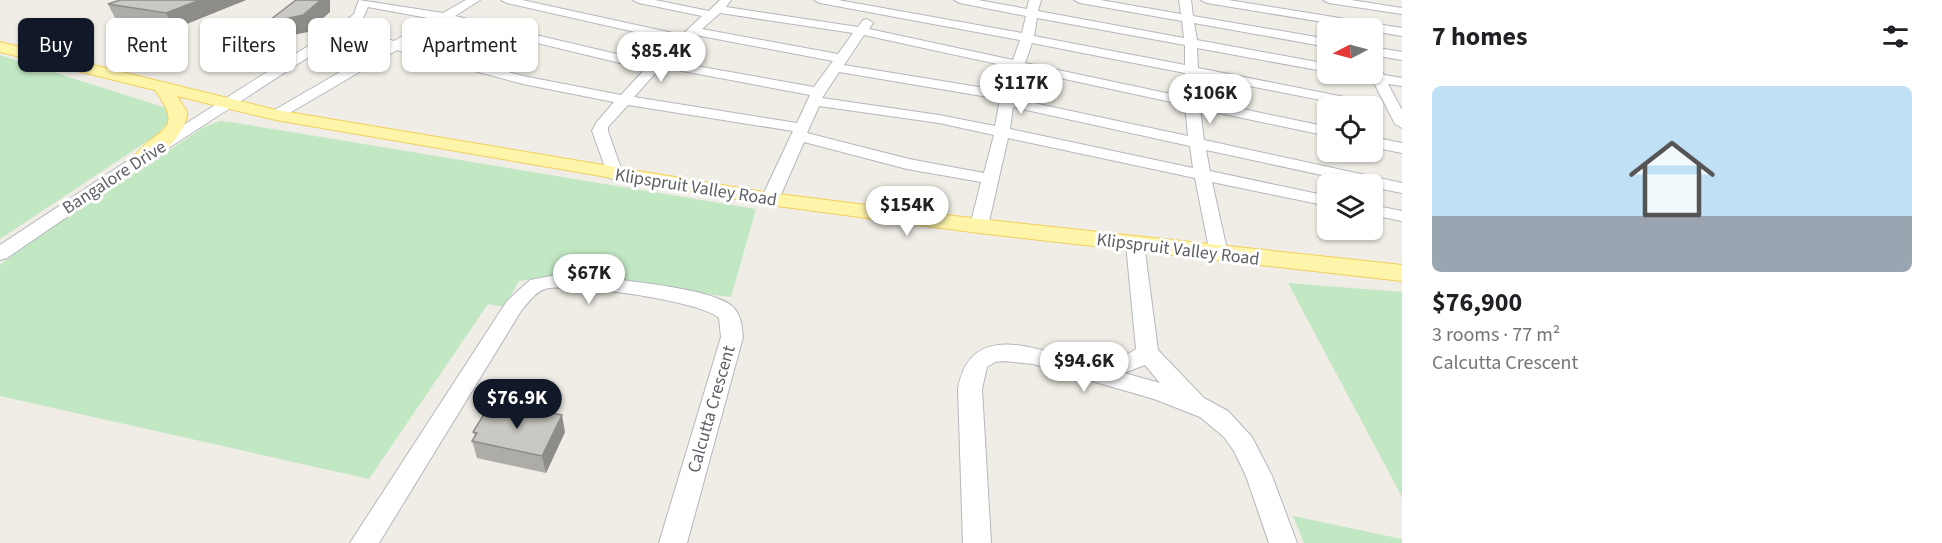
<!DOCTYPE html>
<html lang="en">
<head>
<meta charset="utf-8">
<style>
	body { margin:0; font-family:"Source Sans 3",sans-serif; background:#f2f2f2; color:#202124; height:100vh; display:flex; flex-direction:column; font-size:22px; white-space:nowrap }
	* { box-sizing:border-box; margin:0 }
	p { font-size:20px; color:#757577 }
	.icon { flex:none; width:33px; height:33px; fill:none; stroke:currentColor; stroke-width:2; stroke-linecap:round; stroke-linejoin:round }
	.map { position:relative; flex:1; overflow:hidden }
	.drawer { display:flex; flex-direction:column; background:#fff; width:540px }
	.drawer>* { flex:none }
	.hud { position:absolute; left:18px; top:18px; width:570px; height:54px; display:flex; gap:12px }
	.needle { width:39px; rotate:264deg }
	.fabs { position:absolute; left:1317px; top:18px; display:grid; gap:12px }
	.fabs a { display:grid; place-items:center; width:66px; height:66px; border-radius:9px; background:#fff; box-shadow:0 2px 4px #0004; font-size:30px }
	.price { position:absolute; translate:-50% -51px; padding:0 14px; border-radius:21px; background:#fff; color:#222; font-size:20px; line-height:39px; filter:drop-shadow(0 2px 3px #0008) }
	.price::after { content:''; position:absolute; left:50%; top:36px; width:18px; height:14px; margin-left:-9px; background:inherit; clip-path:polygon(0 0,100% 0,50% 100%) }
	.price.on { background:#111827; color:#fff }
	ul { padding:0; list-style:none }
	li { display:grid; align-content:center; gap:12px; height:318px; padding:0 30px }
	li span { display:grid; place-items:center; height:186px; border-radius:9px; color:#555 }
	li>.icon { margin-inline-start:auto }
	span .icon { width:108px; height:108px; fill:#fffc; stroke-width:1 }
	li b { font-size:26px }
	h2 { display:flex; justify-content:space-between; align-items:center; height:72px; padding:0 30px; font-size:26px }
	.chip { padding:0 21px; border-radius:9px; background:#fff; box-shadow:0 2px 4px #0004; font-size:21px; line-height:54px }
	.chip.on { background:#111827; color:#fff }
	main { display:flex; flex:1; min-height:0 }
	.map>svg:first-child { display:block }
</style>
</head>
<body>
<main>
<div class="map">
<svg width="1402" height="543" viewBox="0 0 1402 543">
	<rect width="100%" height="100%" fill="#efede5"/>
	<g fill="#c2e7c3">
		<path d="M 0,55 L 166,108 L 171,119 L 155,136 L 0,239 Z"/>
		<path d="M 220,121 L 230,122 L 756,209 L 731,297 L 554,276 L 519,281 L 504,307 L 488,304 L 369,479 L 0,396 L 0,265 L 21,248 L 204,127 Z"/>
		<path d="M 1288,283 L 1402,292 L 1402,497 Z"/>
		<path d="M 1293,516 L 1402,539 L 1402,543 L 1304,543 Z"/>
	</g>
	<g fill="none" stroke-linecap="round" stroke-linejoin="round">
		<defs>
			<g id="minor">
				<path d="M 359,0 L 443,13 L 466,0 L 480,0 L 455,16 L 651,62 L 675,41 L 507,3 L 501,0 L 522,0 L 682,35 L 702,16 L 639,3 L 633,0 L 655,0 L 709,11 L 720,0 L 731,0 L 726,7 L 858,27 L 863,20 L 867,19 L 873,23 L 869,29 L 1013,60 L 1020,40 L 820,3 L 814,0 L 838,0 L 1022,33 L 1026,16 L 960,3 L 954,0 L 978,0 L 1027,9 L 1029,0 L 1041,0 L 1038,11 L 1184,38 L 1182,21 L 1080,3 L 1074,0 L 1100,0 L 1181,14 L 1179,0 L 1191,0 L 1193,16 L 1328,39 L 1328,47 L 1194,23 L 1197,40 L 1328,64 L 1328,72 L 1197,48 L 1198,68 L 1370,102 L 1377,106 L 1372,110 L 1372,106 L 1351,106 L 1199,76 L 1200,100 L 1328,127 L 1328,136 L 1200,109 L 1204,140 L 1402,183 L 1402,193 L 1372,187 L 1372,184 L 1363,184 L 1206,150 L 1210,171 L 1328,196 L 1328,206 L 1212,182 L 1228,254 L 1226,258 L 1212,258 L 1210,254 L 1195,178 L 1008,138 L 988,226 L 985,230 L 973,230 L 970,226 L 981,182 L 907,169 L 804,142 L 779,199 L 776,203 L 764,203 L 761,199 L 793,131 L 628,105 L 608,127 L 608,131 L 623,174 L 615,179 L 609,178 L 592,131 L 596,123 L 614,102 L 523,84 L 397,50 L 281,118 L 271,118 L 269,115 L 271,112 L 385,46 L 344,34 L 150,160 L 7,258 L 0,260 L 0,245 L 138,154 L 338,27 L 354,14 ZM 368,7 L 433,19 L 394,41 L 351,29 L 363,18 ZM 720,13 L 853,33 L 838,54 L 702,29 ZM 1037,18 L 1185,45 L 1185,65 L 1034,36 ZM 446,21 L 645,69 L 621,95 L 523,76 L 406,45 ZM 696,35 L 833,61 L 814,87 L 668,61 ZM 864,35 L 1011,67 L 1003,91 L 844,65 ZM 1032,43 L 1185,73 L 1185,97 L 1025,63 ZM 661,67 L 810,95 L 797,123 L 634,97 ZM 1023,70 L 1185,105 L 1188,136 L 1015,99 ZM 839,72 L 1000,99 L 995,126 L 939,115 L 822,98 ZM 819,106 L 939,123 L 994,135 L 984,173 L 909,159 L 807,133 ZM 1013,107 L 1190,146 L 1193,168 L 1010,129 Z"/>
				<path d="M 1201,0 L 1228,0 L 1402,28 L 1402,36 L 1372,31 L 1372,28 L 1359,28 L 1207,3 Z"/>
				<path d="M 1323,0 L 1351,0 L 1402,8 L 1402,14 L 1329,3 Z"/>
				<path d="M 1372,47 L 1402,52 L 1402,60 L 1372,55 Z"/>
				<path d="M 1372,61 L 1377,62 L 1384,75 L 1402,78 L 1402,86 L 1388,84 L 1402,110 L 1402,128 L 1395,124 L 1373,81 L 1351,77 L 1349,74 L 1372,74 Z"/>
				<path d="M 1372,137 L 1402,143 L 1402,153 L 1372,147 Z"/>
				<path d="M 1372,205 L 1402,211 L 1402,221 L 1372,215 Z"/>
				<path d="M 1135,238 L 1142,240 L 1144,244 L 1158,350 L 1204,398 L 1228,411 L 1252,437 L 1272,476 L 1297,543 L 1269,543 L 1246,476 L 1234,451 L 1224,437 L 1200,417 L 1154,399 L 1033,364 L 1005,361 L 995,362 L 987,367 L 982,389 L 991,543 L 963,543 L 958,389 C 968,330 1018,342 1061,356 C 1069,358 1080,364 1088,364 C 1103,364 1123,359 1136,349 L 1126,244 L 1128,240 ZM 1145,365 L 1160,383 L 1124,373 Z"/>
				<path d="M 556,275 C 587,276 713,286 733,307 C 741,315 742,326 743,337 L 687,543 L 659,543 L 721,337 L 719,318 C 702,301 570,282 545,289 C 535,292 528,303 521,311 L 379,543 L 350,543 L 507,301 L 530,280 Z"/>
			</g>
			<path id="major" d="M 0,42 L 276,110 L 770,193 L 979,219 L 1402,265 L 1402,281 L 979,233 L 770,205 L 276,120 L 177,96 L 187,112 C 188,131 156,166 137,161 L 134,157 C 155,127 187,134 155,90 L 0,52 Z"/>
		</defs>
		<use href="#minor" stroke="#b5b7bc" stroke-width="2"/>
		<use href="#major" stroke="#f2cf5b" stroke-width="2"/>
		<use href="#minor" fill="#fff" fill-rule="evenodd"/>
		<use href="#major" fill="#fff5aa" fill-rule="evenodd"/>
	</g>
	<g fill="#aeaca7">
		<path d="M 246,0 L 174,29 L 116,20 L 108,4 Z"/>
		<path d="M 473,432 L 565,432 L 546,473 L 477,458 L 472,441 L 475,436 Z"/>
	</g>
	<g fill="#8d8c88">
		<path d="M 200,0 L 246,0 L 174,29 L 166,13 Z"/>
		<path d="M 321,0 L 330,0 L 330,12 L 308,32 L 273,39 L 266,23 Z"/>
		<path d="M 562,415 L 565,432 L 546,473 L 542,456 Z"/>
	</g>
	<g fill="#cac8c2" stroke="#8d8c88" stroke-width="1.5">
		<path d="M 120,0 L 200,0 L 166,13 L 108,4 Z"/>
		<path d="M 296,0 L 321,0 L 303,15 L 266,23 Z"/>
		<path d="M 489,406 L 531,415 L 534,410 L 562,415 L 542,456 L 472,441 L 477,433 L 473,432 Z"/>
	</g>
	<g text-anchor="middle" stroke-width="6" stroke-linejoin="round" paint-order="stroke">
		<g font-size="18" fill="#5d6066" stroke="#fff">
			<text transform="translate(114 177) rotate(-33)" y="6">Bangalore Drive</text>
			<text transform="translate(696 187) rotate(9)" y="6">Klipspruit Valley Road</text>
			<text transform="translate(1178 249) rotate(7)" y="6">Klipspruit Valley Road</text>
			<text transform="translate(711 409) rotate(-74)" y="6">Calcutta Crescent</text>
		</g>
	</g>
</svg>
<div class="fabs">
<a><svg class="needle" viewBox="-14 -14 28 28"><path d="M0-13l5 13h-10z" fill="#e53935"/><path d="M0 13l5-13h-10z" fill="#757577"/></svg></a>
<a><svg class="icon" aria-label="locate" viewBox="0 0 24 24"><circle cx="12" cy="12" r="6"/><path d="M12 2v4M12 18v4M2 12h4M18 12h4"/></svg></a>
<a><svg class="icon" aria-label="layers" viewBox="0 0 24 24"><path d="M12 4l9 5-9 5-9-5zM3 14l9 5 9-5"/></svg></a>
</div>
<b class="price" style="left:661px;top:83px">$85.4K</b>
<b class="price" style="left:1021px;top:115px">$117K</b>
<b class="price" style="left:1210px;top:125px">$106K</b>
<b class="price" style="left:907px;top:237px">$154K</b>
<b class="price" style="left:589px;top:305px">$67K</b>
<b class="price" style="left:1084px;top:393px">$94.6K</b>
<b class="price on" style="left:517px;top:430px">$76.9K</b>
<div class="hud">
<a class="chip on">Buy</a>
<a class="chip">Rent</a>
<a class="chip">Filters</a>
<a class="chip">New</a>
<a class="chip">Apartment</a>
</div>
</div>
<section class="drawer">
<h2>7 homes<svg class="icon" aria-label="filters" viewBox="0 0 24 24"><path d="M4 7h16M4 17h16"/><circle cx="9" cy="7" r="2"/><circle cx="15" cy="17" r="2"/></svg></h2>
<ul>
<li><span style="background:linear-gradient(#bfe0f5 70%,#9aa5b1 0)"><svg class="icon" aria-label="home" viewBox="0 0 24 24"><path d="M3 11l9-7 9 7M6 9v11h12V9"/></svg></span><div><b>$76,900</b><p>3 rooms · 77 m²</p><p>Calcutta Crescent</p></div></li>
</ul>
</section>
</main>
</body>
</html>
